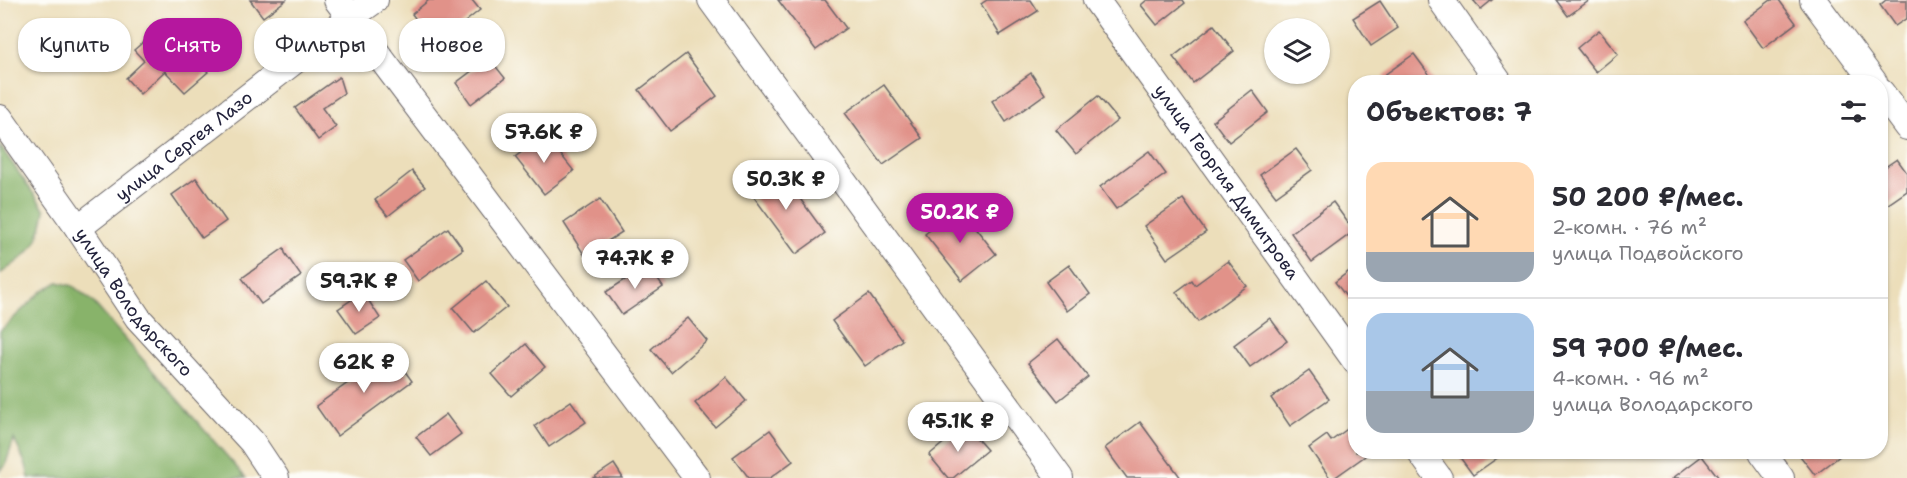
<!DOCTYPE html>
<html lang="ru">
<head>
<meta charset="utf-8">
<style>
	body { margin:0; font-family:"Shantell Sans",sans-serif; background:#f7f7f7; color:#2b2b33; height:100vh; display:flex; flex-direction:column; font-size:22px; white-space:nowrap }
	* { box-sizing:border-box; margin:0 }
	p { font-size:20px; color:#7c7c81 }
	.icon { flex:none; width:33px; height:33px; fill:none; stroke:currentColor; stroke-width:2; stroke-linecap:round; stroke-linejoin:round }
	.map { position:relative; flex:1; overflow:hidden }
	.panel { position:absolute; left:1348px; top:75px; width:540px; height:384px; display:flex; flex-direction:column; background:#fff; border-radius:24px; box-shadow:0 2px 4px #0004 }
	.panel>* { flex:none }
	.hud { position:absolute; left:18px; top:18px; width:570px; height:54px; display:flex; gap:12px }
	.buttons { position:absolute; left:1264px; top:18px; display:grid; gap:12px }
	.buttons a { display:grid; place-items:center; width:66px; height:66px; border-radius:50%; background:#fff; box-shadow:0 2px 4px #0004; font-size:30px }
	.price { position:absolute; translate:-50% -51px; padding:0 14px; border-radius:21px; background:#fff; color:#222; font-size:20px; line-height:39px; filter:drop-shadow(0 2px 3px #0008) }
	.price::after { content:''; position:absolute; left:50%; top:36px; width:18px; height:14px; margin-left:-9px; background:inherit; clip-path:polygon(0 0,100% 0,50% 100%) }
	.price.on { background:#b5179e; color:#fff }
	ul { padding:0; list-style:none }
	li { display:flex; align-items:center; gap:18px; height:150px; padding:0 18px }
	li+li { border-top:2px solid #e1e1e2 }
	li span { display:grid; place-items:center; flex:none; width:168px; height:120px; border-radius:18px; color:#555 }
	li>.icon { margin-inline-start:auto }
	span .icon { width:72px; height:72px; fill:#fffc; stroke-width:1 }
	li b { font-size:26px }
	h2 { display:flex; justify-content:space-between; align-items:center; height:72px; padding:0 18px; font-size:26px }
	.tag { padding:0 21px; border-radius:24px; background:#fff; box-shadow:0 2px 4px #0004; font-size:21px; line-height:54px }
	.tag.on { background:#b5179e; color:#fff }
	.map>svg:first-child { display:block }
</style>
</head>
<body>
<div class="map">
<svg width="1907" height="478" viewBox="0 0 1907 478">
	<rect width="100%" height="100%" fill="#fdfcf7"/>
	<filter id="ink" filterUnits="userSpaceOnUse"><feTurbulence type="fractalNoise" baseFrequency=".0167" numOctaves="2"/><feDisplacementMap in="SourceGraphic" scale="12" xChannelSelector="R" yChannelSelector="G"/><feConvolveMatrix kernelMatrix="1 2 1 2 8 2 1 2 1" color-interpolation-filters="sRGB"/></filter>
	<filter id="wash" filterUnits="userSpaceOnUse"><feTurbulence type="fractalNoise" baseFrequency=".008" numOctaves="4" result="noise"/><feDisplacementMap in="SourceGraphic" scale="24" xChannelSelector="R" yChannelSelector="G"/><feGaussianBlur stdDeviation="1.35" result="paint"/><feColorMatrix in="noise" values="0 0 0 0 0 0 0 0 0 0 0 0 0 0 0 0 0 1.4 0 .05"/><feComposite in="paint" operator="in"/></filter>
	<g filter="url(#wash)">
		<rect width="100%" height="100%" fill="#ecdeba"/>
		<g fill="#88b36b" stroke="#556a53" stroke-width="1.5">
			<path d="M 0,146 L 45,210 C 39,247 30,253 0,274 Z"/>
			<path d="M 58,282 L 73,286 L 93,302 L 246,478 L 29,478 L 26,465 L 14,439 L 5,466 L 0,471 L 0,331 L 41,292 Z"/>
		</g>
		<g id="blocks">
			<g fill="#e19289">
				<path d="M 250,0 L 286,0 L 263,17 Z"/>
				<path d="M 429,0 L 472,0 L 480,10 L 436,45 L 412,14 Z"/>
				<path d="M 778,0 L 825,0 L 846,28 L 816,50 Z"/>
				<path d="M 987,0 L 1031,0 L 1038,11 L 1000,35 L 981,4 Z"/>
				<path d="M 1147,0 L 1183,0 L 1185,3 L 1157,25 L 1141,5 Z"/>
				<path d="M 1473,0 L 1492,0 L 1481,9 Z"/>
				<path d="M 1556,0 L 1590,0 L 1568,16 Z"/>
				<path d="M 1771,0 L 1779,0 L 1796,23 L 1763,48 L 1743,21 Z"/>
				<path d="M 1886,0 L 1907,0 L 1907,18 L 1895,26 L 1880,5 Z"/>
				<path d="M 1380,1 L 1398,28 L 1371,46 L 1353,18 Z"/>
				<path d="M 165,23 L 208,72 L 185,92 L 165,71 L 140,94 L 126,78 L 144,61 L 134,50 Z"/>
				<path d="M 1214,25 L 1234,51 L 1193,83 L 1173,57 Z"/>
				<path d="M 1599,30 L 1618,54 L 1596,72 L 1577,48 Z"/>
				<path d="M 686,54 L 717,96 L 670,131 L 639,90 Z"/>
				<path d="M 1414,54 L 1434,81 L 1431,82 L 1388,82 L 1383,76 Z"/>
				<path d="M 489,58 L 505,78 L 471,104 L 456,83 Z"/>
				<path d="M 1031,73 L 1045,94 L 1006,122 L 992,101 Z"/>
				<path d="M 339,77 L 344,93 L 322,108 L 336,127 L 318,140 L 295,108 Z"/>
				<path d="M 884,85 L 922,138 L 883,165 L 845,113 Z"/>
				<path d="M 1252,90 L 1268,112 L 1229,142 L 1213,121 Z"/>
				<path d="M 1098,96 L 1118,120 L 1076,154 L 1056,130 Z"/>
				<path d="M 545,135 L 574,171 L 544,194 L 515,157 Z"/>
				<path d="M 1296,149 L 1312,170 L 1276,196 L 1260,175 Z"/>
				<path d="M 1149,151 L 1166,174 L 1116,209 L 1100,187 Z"/>
				<path d="M 1897,159 L 1907,173 L 1907,191 L 1881,209 L 1881,170 Z"/>
				<path d="M 777,167 L 825,233 L 796,254 L 748,189 Z"/>
				<path d="M 412,171 L 425,187 L 388,216 L 375,200 Z"/>
				<path d="M 196,178 L 226,221 L 202,238 L 172,195 Z"/>
				<path d="M 600,199 L 622,232 L 585,256 L 564,223 Z"/>
				<path d="M 1183,199 L 1206,232 L 1167,259 L 1144,226 Z"/>
				<path d="M 1333,202 L 1354,231 L 1312,262 L 1291,233 Z"/>
				<path d="M 959,207 L 996,254 L 962,281 L 925,234 Z"/>
				<path d="M 448,228 L 463,249 L 418,281 L 403,260 Z"/>
				<path d="M 284,248 L 285,253 L 301,276 L 261,304 L 242,278 Z"/>
				<path d="M 1228,261 L 1247,286 L 1198,322 L 1176,292 L 1192,280 L 1195,285 Z"/>
				<path d="M 648,265 L 663,287 L 622,315 L 606,292 Z"/>
				<path d="M 1069,265 L 1090,294 L 1067,311 L 1046,282 Z"/>
				<path d="M 1356,266 L 1356,306 L 1354,307 L 1335,282 Z"/>
				<path d="M 486,281 L 507,307 L 474,333 L 453,308 Z"/>
				<path d="M 363,292 L 380,318 L 356,334 L 338,309 Z"/>
				<path d="M 869,294 L 902,340 L 865,366 L 832,321 Z"/>
				<path d="M 688,318 L 707,341 L 671,372 L 651,349 Z"/>
				<path d="M 1270,318 L 1287,341 L 1250,367 L 1234,345 Z"/>
				<path d="M 1058,339 L 1088,377 L 1058,401 L 1028,363 Z"/>
				<path d="M 526,344 L 545,367 L 511,396 L 492,374 Z"/>
				<path d="M 391,352 L 412,381 L 337,436 L 316,406 Z"/>
				<path d="M 1309,371 L 1329,399 L 1290,426 L 1271,398 Z"/>
				<path d="M 726,377 L 746,401 L 715,427 L 695,403 Z"/>
				<path d="M 571,401 L 586,422 L 549,447 L 535,426 Z"/>
				<path d="M 446,414 L 461,434 L 431,456 L 416,437 Z"/>
				<path d="M 1140,422 L 1181,478 L 1127,478 L 1105,448 Z"/>
				<path d="M 965,425 L 987,450 L 953,478 L 948,478 L 929,455 Z"/>
				<path d="M 1350,427 L 1356,436 L 1356,452 L 1367,452 L 1368,454 L 1334,478 L 1330,478 L 1309,448 L 1327,435 L 1331,441 Z"/>
				<path d="M 770,430 L 793,461 L 770,478 L 749,478 L 733,457 Z"/>
				<path d="M 1456,452 L 1506,452 L 1473,475 Z"/>
				<path d="M 1797,452 L 1845,452 L 1815,475 Z"/>
				<path d="M 1702,456 L 1719,478 L 1673,478 Z"/>
				<path d="M 614,464 L 623,478 L 593,478 Z"/>
			</g>
		</g>
	</g>
	<g filter="url(#ink)">
		<use href="#blocks" fill-opacity="0" stroke="#696467" stroke-width="1.5"/>
		<g fill="none" stroke-linecap="round" stroke-linejoin="round">
			<defs>
				<g id="street">
					<path d="M 337,0 L 697,478"/>
					<path d="M 711,0 L 1060,478"/>
					<path id="s1" d="M 1096,0 L 1356,362"/>
					<path d="M 1441,0 L 1499,82"/>
					<path d="M 1813,0 L 1874,82"/>
					<path d="M 1881,92 L 1907,127"/>
					<path id="s2" d="M 0,118 L 78,228 L 138,318 L 252,442 L 276,478"/>
					<path id="s3" d="M 78,228 L 350,18 L 375,0"/>
					<path d="M 1420,452 L 1439,478"/>
					<path d="M 1762,452 L 1781,478"/>
				</g>
			</defs>
			<use href="#street" stroke="#696467" stroke-width="28"/>
			<use href="#street" stroke="#fff" stroke-width="26"/>
		</g>
	</g>
	<g text-anchor="middle" stroke-width="4.5" stroke-linejoin="round" paint-order="stroke">
		<g font-size="18" fill="#22223b" stroke="#fdfcf7">
			<text dy="6" stroke="none"><textPath href="#s3" startOffset="134">улица Сергея Лазо</textPath></text>
			<text dy="6" stroke="none"><textPath href="#s1" startOffset="224">улица Георгия Димитрова</textPath></text>
			<text dy="6" stroke="none"><textPath href="#s2" startOffset="228">улица Володарского</textPath></text>
		</g>
	</g>
</svg>
<div class="buttons">
<a><svg class="icon" aria-label="layers" viewBox="0 0 24 24"><path d="M12 4l9 5-9 5-9-5zM3 14l9 5 9-5"/></svg></a>
</div>
<b class="price" style="left:544px;top:164px">57.6K ₽</b>
<b class="price" style="left:786px;top:211px">50.3K ₽</b>
<b class="price on" style="left:960px;top:244px">50.2K ₽</b>
<b class="price" style="left:635px;top:290px">74.7K ₽</b>
<b class="price" style="left:359px;top:313px">59.7K ₽</b>
<b class="price" style="left:364px;top:394px">62K ₽</b>
<b class="price" style="left:958px;top:453px">45.1K ₽</b>
<div class="hud">
<a class="tag">Купить</a>
<a class="tag on">Снять</a>
<a class="tag">Фильтры</a>
<a class="tag">Новое</a>
</div>
<section class="panel">
<h2>Объектов: 7<svg class="icon" aria-label="filters" viewBox="0 0 24 24"><path d="M4 7h16M4 17h16"/><circle cx="9" cy="7" r="2"/><circle cx="15" cy="17" r="2"/></svg></h2>
<ul>
<li><span style="background:linear-gradient(#ffd9b3 75%,#9aa5b1 0)"><svg class="icon" aria-label="home" viewBox="0 0 24 24"><path d="M3 11l9-7 9 7M6 9v11h12V9"/></svg></span><div><b>50 200 ₽/мес.</b><p>2-комн. · 76 m²</p><p>улица Подвойского</p></div></li>
<li><span style="background:linear-gradient(#a9c7e8 65%,#9aa5b1 0)"><svg class="icon" aria-label="home" viewBox="0 0 24 24"><path d="M3 11l9-7 9 7M6 9v11h12V9"/></svg></span><div><b>59 700 ₽/мес.</b><p>4-комн. · 96 m²</p><p>улица Володарского</p></div></li>
</ul>
</section>
</div>
</body>
</html>
